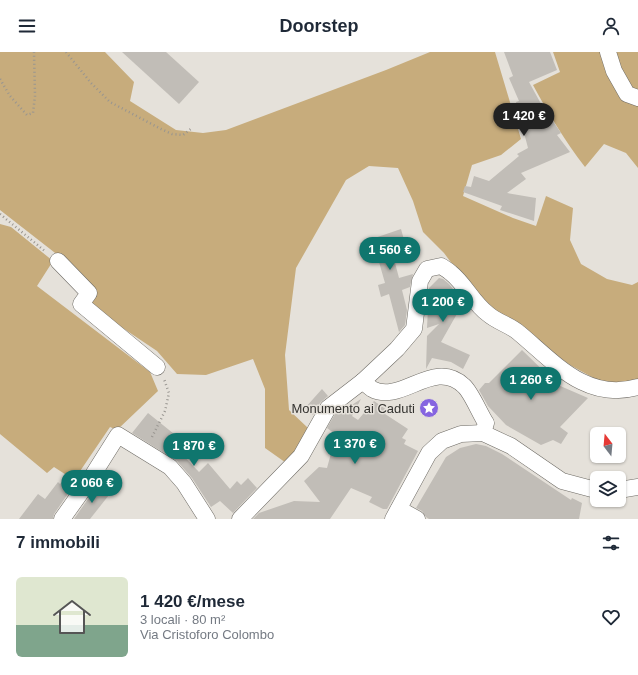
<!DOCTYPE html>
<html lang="it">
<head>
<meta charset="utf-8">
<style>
	body { margin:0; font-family:Arial,sans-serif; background:#f2f2f3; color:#1f2937; height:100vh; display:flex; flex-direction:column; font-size:15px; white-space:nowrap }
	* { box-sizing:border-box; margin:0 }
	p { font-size:13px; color:#747a83 }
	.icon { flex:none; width:22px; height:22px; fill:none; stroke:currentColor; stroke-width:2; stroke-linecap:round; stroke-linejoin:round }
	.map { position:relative; height:467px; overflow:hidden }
	.sheet { display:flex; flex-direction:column; background:#fff; flex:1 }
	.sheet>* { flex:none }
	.needle { width:26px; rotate:344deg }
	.buttons { position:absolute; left:590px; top:375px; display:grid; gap:8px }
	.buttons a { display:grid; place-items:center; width:36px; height:36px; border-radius:6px; background:#fff; box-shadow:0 1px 3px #0004; font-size:20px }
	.price { position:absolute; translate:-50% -34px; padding:0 9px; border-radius:14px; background:#0f766e; color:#fff; font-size:13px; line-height:26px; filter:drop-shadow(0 1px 2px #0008) }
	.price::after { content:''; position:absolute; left:50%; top:24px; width:12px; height:9px; margin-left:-6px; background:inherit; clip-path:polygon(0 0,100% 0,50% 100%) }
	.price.on { background:#222; color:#fff }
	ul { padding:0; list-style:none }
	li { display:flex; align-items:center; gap:12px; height:100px; padding:0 16px }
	li span { display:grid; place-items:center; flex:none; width:112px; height:80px; border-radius:6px; color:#555 }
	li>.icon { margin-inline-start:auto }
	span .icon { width:48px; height:48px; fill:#fffc; stroke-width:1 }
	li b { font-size:17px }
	h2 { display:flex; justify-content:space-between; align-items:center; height:48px; padding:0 16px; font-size:17px }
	header { display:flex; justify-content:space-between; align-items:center; height:52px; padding:0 16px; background:#fff; font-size:18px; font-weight:600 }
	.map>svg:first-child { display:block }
</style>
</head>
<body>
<header><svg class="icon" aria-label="menu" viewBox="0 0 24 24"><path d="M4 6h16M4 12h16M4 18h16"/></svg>Doorstep<svg class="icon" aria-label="person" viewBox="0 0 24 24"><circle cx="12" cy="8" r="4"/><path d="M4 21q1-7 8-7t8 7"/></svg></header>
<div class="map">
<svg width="638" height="467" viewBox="0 0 638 467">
	<rect width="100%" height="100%" fill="#e5e1da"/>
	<g fill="#c7ac7c">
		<path d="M 0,0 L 105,0 L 134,30 L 130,49 L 176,78 L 203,81 L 226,78 L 386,18 L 430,0 L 495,0 L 521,87 L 501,103 L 472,113 L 463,144 L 513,166 L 536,174 L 546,144 L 573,156 L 570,188 L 581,212 L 607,227 L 632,233 L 638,230 L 638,331 L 610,335 L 570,313 L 476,244 L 444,201 L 423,180 L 413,149 L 398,116 L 369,114 L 346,128 L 296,216 L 285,303 L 289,358 L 308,376 L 289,413 L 265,396 L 265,337 L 253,307 L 206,323 L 177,322 L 157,299 L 87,252 L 68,211 L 0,158 Z"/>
		<path d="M 553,0 L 638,0 L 638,116 L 626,101 L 604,92 L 585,115 C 565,89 548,61 533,33 L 560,20 Z"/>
		<path d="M 0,172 L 11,175 L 53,209 L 37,234 L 150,320 L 158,339 L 117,378 L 110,375 L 74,428 L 54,415 L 47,421 L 0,382 Z"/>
	</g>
	<g fill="#c1bdb7">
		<path d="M 122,0 L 166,0 L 199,30 L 179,52 Z"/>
		<path d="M 504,0 L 550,0 L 557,18 L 529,30 L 540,50 L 561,81 L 557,83 L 570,100 L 521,121 L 526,127 L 507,141 L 536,146 L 534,169 L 500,158 L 502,154 L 463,140 L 465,134 L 471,135 L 474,124 L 489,129 L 519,104 L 517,102 L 528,96 L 516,50 L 519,49 L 509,26 L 513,24 Z"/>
		<path d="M 401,177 L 406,195 L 398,198 L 399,206 L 394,207 L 399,226 L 413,222 L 410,235 L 402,238 L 407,258 L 405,273 L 399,280 L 389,242 L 381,245 L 378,233 L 385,231 L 377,203 L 364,207 L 360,191 Z"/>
		<path d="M 439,226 L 443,227 L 449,232 L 466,253 L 458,260 L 441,290 L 470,303 L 463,317 L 451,310 L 432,306 L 426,317 L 427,284 L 439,272 L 427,276 L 429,236 Z"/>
		<path d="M 522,298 L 558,333 L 588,346 L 560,375 L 568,381 L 561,392 L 553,388 L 541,393 L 506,373 L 488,354 L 479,338 L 485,331 L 489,331 Z"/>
		<path d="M 322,337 L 328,344 L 320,351 L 313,363 L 305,356 Z"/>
		<path d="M 361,347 L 352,364 L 358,368 L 374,349 L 387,358 L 385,362 L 408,377 L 402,386 L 406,388 L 404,392 L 418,399 L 387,457 L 383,457 L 369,450 L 372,445 L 351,436 L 330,467 L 253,467 L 259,461 L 294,449 L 320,450 L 304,429 L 319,415 L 327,416 L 333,394 L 329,391 L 335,382 L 327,376 L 335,362 L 342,357 L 344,358 Z"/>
		<path d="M 148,361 L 184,390 L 176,396 L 199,420 L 208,411 L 230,437 L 237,429 L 241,433 L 248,426 L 257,436 L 233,461 L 220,449 L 211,455 L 192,426 L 177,409 L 132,381 Z"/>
		<path d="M 476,392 L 486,394 L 502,402 L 571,448 L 572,446 L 582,451 L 579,467 L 429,467 L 426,465 L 422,459 L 416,456 L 446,405 L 460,396 Z"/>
		<path d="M 68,424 L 76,430 L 54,462 L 53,467 L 19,467 L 38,442 L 45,447 L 58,430 L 60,432 Z"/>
		<path d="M 97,434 L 109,443 L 90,467 L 74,467 Z"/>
	</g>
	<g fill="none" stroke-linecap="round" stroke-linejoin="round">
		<defs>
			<g id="minor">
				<path d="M 608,0 L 614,19 L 627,42 L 638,46"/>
				<path d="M 58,209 L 89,241 L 81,252 L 157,315"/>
				<path d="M 483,381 L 486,371 C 480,362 471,340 464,334 C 434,305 401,353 372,337 C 369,335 366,332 363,329 L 397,297 L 414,277 L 420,229 L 427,217 L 441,214 C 444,216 448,218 451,221 C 465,232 473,251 488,262 C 497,270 510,273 519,281 C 555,311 587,350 638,335"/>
				<path d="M 619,438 L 638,435"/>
				<path d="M 399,457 L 417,467"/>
				<path d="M 62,467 L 89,429 L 118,383 L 170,415 L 184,431 L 207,467"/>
				<path d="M 240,467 L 301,404 L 328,356 L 363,329"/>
				<path d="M 393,467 L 429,401 L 442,389 L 461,382 L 483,381 L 511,394 L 562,429 L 592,437 L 597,437"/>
			</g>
		</defs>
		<use href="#minor" stroke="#6e6b65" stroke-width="17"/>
		<g stroke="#989590" stroke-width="2.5" stroke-dasharray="1 3" stroke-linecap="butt">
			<path d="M 66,0 L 91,31 L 110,50 L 161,77 L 172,82 L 183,83 L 192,76"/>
			<path d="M 0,27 L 10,44 L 27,63 L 33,61 L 35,44 L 34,0"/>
			<path d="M 0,162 L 46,200"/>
			<path d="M 152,385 L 165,359 L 169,341 L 164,327"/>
		</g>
		<use href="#minor" stroke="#fff" stroke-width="16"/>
	</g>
	<defs>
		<symbol id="sight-disc" viewBox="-11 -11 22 22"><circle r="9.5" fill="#8665e0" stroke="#e5e1da"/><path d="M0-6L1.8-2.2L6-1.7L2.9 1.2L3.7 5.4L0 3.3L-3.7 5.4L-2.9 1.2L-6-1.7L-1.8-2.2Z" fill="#fff"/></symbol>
	</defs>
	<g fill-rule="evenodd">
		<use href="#sight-disc" x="418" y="345" width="22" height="22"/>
	</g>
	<g text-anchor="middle" stroke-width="3" stroke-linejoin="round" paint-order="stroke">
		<g font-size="13" fill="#343330" stroke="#e5e1da" text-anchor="end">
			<text x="415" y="361">Monumento ai Caduti</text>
		</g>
	</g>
</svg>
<div class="buttons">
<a><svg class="needle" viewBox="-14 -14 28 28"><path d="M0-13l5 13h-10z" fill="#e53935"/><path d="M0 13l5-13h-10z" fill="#747a83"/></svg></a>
<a><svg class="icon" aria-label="layers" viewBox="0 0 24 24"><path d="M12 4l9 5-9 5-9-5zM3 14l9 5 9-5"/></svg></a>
</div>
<b class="price on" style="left:524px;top:85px">1 420 €</b>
<b class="price" style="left:390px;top:219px">1 560 €</b>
<b class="price" style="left:443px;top:271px">1 200 €</b>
<b class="price" style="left:531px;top:349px">1 260 €</b>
<b class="price" style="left:355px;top:413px">1 370 €</b>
<b class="price" style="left:194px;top:415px">1 870 €</b>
<b class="price" style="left:92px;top:452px">2 060 €</b>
</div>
<section class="sheet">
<h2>7 immobili<svg class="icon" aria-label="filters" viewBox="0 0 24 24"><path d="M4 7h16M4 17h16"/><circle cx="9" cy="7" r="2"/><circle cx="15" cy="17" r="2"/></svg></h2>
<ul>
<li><span style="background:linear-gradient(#dfe7d0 60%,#7fa58c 0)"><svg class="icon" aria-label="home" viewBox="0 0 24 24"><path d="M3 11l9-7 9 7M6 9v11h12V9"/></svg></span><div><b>1 420 €/mese</b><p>3 locali · 80 m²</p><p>Via Cristoforo Colombo</p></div><svg class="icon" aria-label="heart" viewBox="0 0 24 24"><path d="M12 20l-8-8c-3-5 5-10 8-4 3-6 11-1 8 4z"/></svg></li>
</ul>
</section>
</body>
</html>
